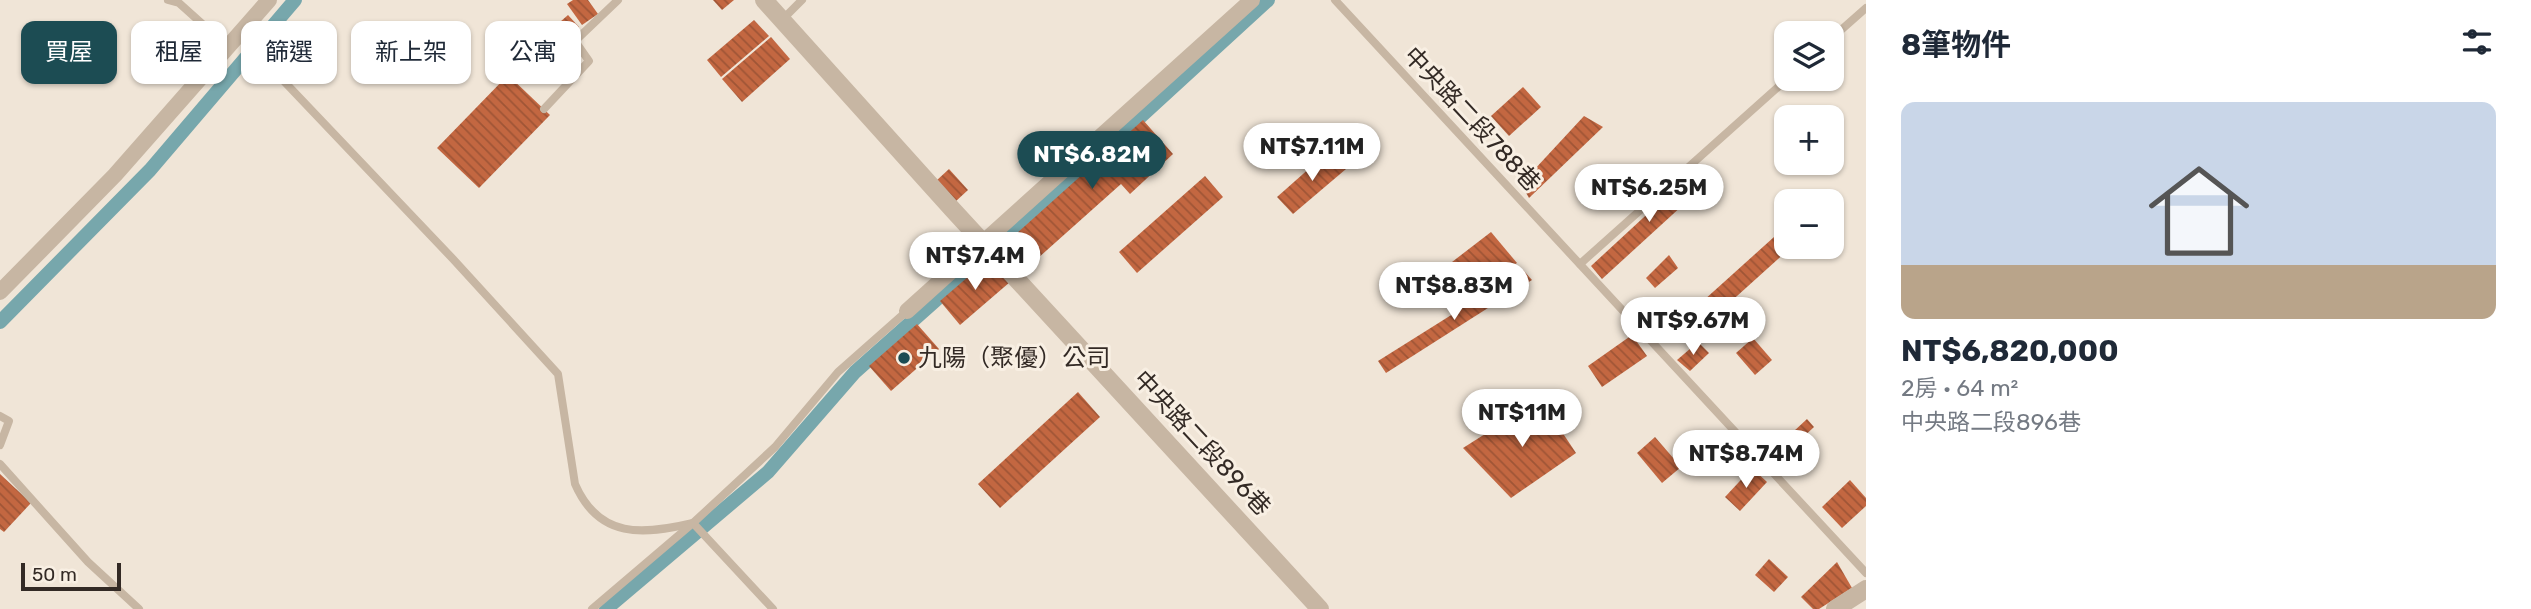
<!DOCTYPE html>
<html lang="zh-TW">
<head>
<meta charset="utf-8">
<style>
	body { margin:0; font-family:Rubik,"Noto Sans TC",sans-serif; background:#f6f6f7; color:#1f2937; height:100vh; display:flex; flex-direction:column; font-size:26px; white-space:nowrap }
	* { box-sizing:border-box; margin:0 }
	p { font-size:23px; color:#747a83 }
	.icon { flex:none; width:38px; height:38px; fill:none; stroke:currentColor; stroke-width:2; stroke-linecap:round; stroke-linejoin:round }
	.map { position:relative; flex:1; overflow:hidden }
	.panel { display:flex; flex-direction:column; background:#fff; width:665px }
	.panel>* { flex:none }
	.hud { position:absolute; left:21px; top:21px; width:665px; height:63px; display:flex; gap:14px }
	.controls { position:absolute; left:1774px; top:21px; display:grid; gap:14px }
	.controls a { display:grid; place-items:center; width:70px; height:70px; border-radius:14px; background:#fff; box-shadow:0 2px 5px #0004; font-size:35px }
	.scale { position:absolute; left:21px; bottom:18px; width:100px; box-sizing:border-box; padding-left:7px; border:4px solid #332a25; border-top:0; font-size:19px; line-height:24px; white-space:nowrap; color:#332a25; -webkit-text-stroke:5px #f8efe3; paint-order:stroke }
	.price { position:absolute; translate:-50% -60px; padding:0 16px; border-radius:24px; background:#fff; color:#222; font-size:23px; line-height:46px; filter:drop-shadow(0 2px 4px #0008) }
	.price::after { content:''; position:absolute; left:50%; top:42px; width:21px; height:16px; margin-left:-10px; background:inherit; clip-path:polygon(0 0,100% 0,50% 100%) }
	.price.current { background:#1c4c53; color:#fff }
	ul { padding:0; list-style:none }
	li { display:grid; align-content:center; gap:14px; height:371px; padding:0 35px }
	li span { display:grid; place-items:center; height:217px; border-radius:14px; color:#555 }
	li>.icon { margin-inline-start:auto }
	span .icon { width:126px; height:126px; fill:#fffc; stroke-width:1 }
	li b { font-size:30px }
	h2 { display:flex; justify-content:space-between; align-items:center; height:84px; padding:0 35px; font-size:30px }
	.tag { padding:0 24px; border-radius:14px; background:#fff; box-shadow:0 2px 5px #0004; font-size:24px; line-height:63px }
	.tag.current { background:#1c4c53; color:#fff }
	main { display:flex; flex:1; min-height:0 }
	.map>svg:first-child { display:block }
</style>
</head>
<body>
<main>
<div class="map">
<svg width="1866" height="609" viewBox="0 0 1866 609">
	<defs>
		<pattern id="building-back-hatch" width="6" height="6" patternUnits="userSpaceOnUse" patternTransform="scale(1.75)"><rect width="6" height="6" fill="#c36741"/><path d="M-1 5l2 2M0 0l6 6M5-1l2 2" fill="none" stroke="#9f5536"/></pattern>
	</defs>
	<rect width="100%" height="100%" fill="#f0e5d7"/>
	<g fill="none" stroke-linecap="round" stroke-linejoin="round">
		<g stroke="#77a7ac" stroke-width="14">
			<path d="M 0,322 L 150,170 L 295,0"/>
			<path d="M 606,609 L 768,472 L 855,372 L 1090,163 L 1268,0"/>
		</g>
	</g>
	<g fill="url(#building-back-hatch)">
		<path d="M 573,0 L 588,0 L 598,14 L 582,25 L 567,4 Z"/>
		<path d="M 713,0 L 734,0 L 722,10 Z"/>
		<path d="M 568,15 L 579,27 L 571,35 L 560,22 Z"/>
		<path d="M 754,20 L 769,36 L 721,77 L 707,60 Z"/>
		<path d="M 771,37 L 790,59 L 742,102 L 722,79 Z"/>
		<path d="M 508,75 L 550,115 L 479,188 L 437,148 Z"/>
		<path d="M 1523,87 L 1541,107 L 1509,136 L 1491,116 Z"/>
		<path d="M 1584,116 L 1603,127 L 1529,198 L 1521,184 Z"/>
		<path d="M 1143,120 L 1173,154 L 1130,194 L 1121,184 L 1028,267 L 1006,243 Z"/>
		<path d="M 1329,151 L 1346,169 L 1293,214 L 1277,197 Z"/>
		<path d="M 949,169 L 968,190 L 955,202 L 936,181 Z"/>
		<path d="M 1695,170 L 1707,183 L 1602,279 L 1591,266 Z"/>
		<path d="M 1205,176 L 1223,197 L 1137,273 L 1119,252 Z"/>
		<path d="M 1491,232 L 1517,263 L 1459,298 L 1439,272 Z"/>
		<path d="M 1774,237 L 1787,251 L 1686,342 L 1673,328 Z"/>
		<path d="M 1669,255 L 1678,268 L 1655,288 L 1646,278 Z"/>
		<path d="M 990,258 L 1010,282 L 960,325 L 940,301 Z"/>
		<path d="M 1523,270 L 1532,280 L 1386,373 L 1378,361 Z"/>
		<path d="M 917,324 L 939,349 L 891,391 L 869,366 Z"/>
		<path d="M 1632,335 L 1647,356 L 1602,387 L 1588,366 Z"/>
		<path d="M 1753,338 L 1772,360 L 1755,375 L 1736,353 Z"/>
		<path d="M 1698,342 L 1709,353 L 1690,371 L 1677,360 Z"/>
		<path d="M 1078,392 L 1100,417 L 1000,508 L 978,484 Z"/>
		<path d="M 1540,399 L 1576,453 L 1511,498 L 1463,448 Z"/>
		<path d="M 1807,419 L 1814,427 L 1786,453 L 1779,445 Z"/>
		<path d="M 1655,437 L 1681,467 L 1662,483 L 1637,453 Z"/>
		<path d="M 1752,468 L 1767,482 L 1740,511 L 1725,497 Z"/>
		<path d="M 0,474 L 31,503 L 4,532 L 0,529 Z"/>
		<path d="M 1850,480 L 1866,498 L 1866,506 L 1842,528 L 1822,507 Z"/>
		<path d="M 1769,559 L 1788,577 L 1774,592 L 1755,575 Z"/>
		<path d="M 1837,562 L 1852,588 L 1819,609 L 1813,609 L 1801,597 Z"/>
	</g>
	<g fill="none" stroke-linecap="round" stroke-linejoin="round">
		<g stroke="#c7b6a3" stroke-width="8">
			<path d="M 168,0 L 179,3 L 228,47"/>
			<path d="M 1335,0 L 1866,573"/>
			<path d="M 783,19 L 802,0"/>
			<path d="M 239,34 L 453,259 L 558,374 L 575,484 C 599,539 643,535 693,523 L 773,609"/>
			<path d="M 1832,38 L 1866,8"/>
			<path d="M 544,109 L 589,61 L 575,41 L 618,0"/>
			<path d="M 1580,264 L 1787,79"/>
			<path d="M 0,416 L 9,421 L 0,445"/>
			<path d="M 0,464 L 88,562 L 139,609"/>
			<path d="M 592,609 L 693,523 L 775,447 L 838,372 L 907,311"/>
		</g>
		<g stroke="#c7b6a3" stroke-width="16">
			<path d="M 0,292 L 115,175 L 269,0"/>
			<path d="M 907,311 L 1252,0"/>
		</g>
		<g stroke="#c7b6a3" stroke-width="18">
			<path d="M 764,0 L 953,210 L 1320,609"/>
			<path d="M 1835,609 L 1866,589"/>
		</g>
	</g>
	<circle fill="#1c4c53" stroke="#f8efe3" stroke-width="2.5" cx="904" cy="358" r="7"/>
	<g text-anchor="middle" stroke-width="6" stroke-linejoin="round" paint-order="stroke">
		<g font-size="24" fill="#332a25" stroke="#f8efe3">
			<text transform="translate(1472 119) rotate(47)" y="8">中央路二段788巷</text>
			<text transform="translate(1202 443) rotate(47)" y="8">中央路二段896巷</text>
		</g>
		<g font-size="24" fill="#332a25" stroke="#f8efe3" text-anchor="start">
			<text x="918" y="366">九陽（聚優）公司</text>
		</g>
	</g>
</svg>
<div class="controls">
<a><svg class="icon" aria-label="layers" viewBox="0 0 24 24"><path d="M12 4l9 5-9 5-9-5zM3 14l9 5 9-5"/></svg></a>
<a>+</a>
<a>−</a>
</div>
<div class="scale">50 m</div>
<b class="price" style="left:1312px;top:183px">NT$7.11M</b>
<b class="price current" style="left:1092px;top:191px">NT$6.82M</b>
<b class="price" style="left:1649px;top:224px">NT$6.25M</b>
<b class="price" style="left:975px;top:292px">NT$7.4M</b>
<b class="price" style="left:1454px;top:322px">NT$8.83M</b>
<b class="price" style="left:1693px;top:357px">NT$9.67M</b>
<b class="price" style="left:1522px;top:449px">NT$11M</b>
<b class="price" style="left:1746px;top:490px">NT$8.74M</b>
<div class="hud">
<a class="tag current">買屋</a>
<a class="tag">租屋</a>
<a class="tag">篩選</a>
<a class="tag">新上架</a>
<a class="tag">公寓</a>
</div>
</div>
<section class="panel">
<h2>8筆物件<svg class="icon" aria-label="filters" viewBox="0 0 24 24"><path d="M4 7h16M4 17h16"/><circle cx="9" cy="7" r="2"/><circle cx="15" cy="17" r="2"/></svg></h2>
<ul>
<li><span style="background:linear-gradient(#c9d6e8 75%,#b9a48a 0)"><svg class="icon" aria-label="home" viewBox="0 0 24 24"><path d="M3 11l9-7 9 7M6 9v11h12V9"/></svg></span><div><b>NT$6,820,000</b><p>2房 · 64 m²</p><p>中央路二段896巷</p></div></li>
</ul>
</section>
</main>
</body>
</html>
